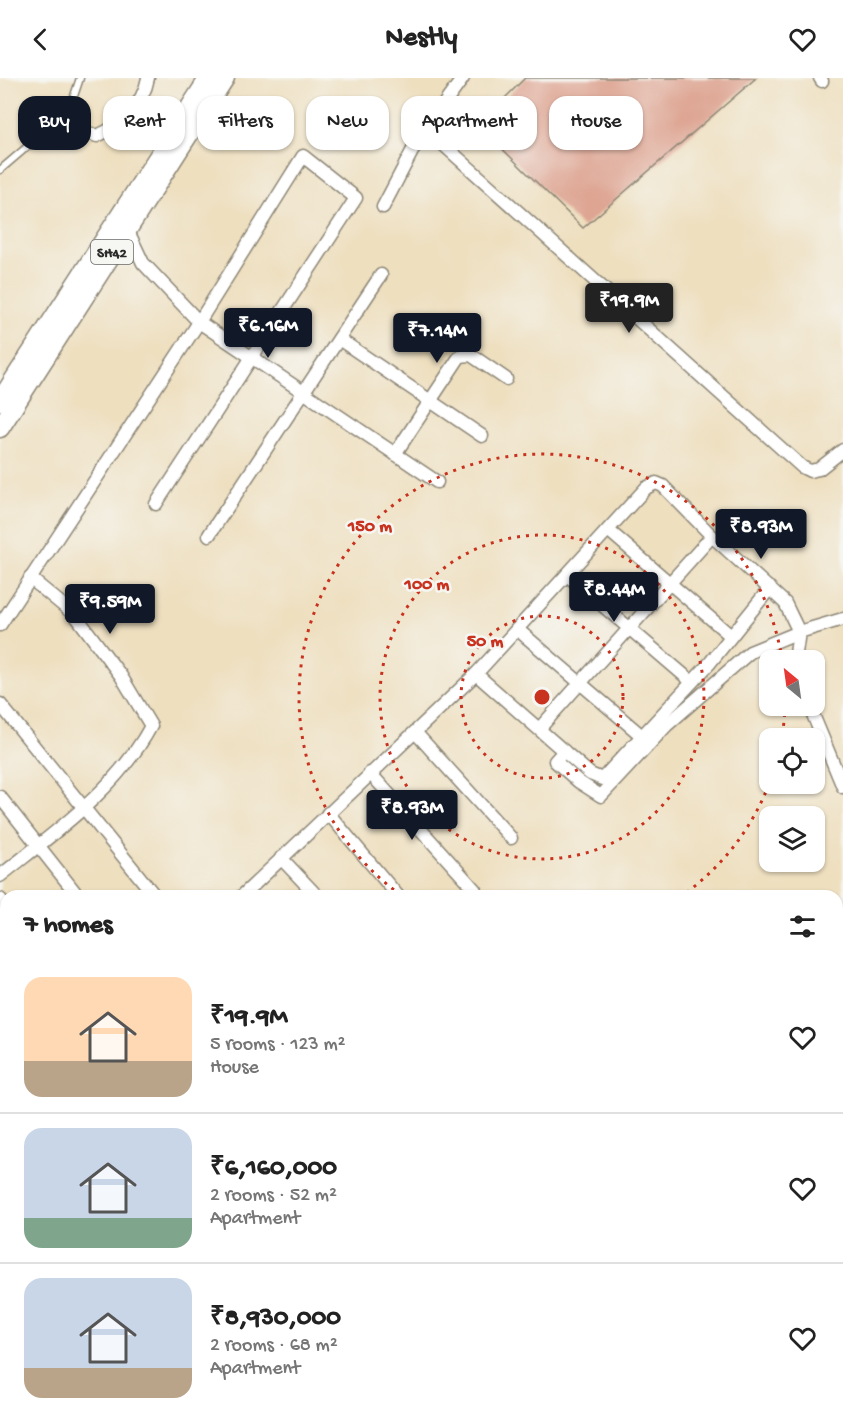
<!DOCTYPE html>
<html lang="en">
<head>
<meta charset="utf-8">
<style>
	body { margin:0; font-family:"Gochi Hand",sans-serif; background:#f6f6f6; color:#222; height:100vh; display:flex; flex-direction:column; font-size:22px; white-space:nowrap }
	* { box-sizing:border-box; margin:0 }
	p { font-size:20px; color:#767676 }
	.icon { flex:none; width:33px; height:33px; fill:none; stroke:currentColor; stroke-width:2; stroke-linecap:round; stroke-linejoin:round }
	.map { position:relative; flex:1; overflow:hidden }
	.side { position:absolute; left:0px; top:812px; width:843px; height:536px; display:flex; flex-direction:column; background:#fff; border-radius:18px 18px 0 0; box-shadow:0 2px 4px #0004 }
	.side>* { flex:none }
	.top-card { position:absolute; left:18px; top:18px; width:807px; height:54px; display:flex; gap:12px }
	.needle { width:39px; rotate:331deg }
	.fabs { position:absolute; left:759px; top:572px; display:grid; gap:12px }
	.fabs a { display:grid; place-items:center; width:66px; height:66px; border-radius:12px; background:#fff; box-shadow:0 2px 4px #0004; font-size:30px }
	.price { position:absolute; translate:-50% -51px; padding:0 14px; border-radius:6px; background:#111827; color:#fff; font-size:20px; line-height:39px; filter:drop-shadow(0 2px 3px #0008) }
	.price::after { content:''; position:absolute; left:50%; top:36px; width:18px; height:14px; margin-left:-9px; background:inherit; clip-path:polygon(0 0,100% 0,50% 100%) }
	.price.selected { background:#222; color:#fff }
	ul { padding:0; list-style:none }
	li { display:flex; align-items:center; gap:18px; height:150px; padding:0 24px }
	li+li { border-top:2px solid #e0e0e0 }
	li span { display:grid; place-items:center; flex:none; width:168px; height:120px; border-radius:18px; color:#555 }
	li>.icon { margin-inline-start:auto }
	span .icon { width:72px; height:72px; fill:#fffc; stroke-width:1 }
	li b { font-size:26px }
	h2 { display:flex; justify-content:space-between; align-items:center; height:72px; padding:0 24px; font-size:26px }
	.pill { padding:0 21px; border-radius:18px; background:#fff; box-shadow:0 2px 4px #0004; font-size:21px; line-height:54px }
	.pill.selected { background:#111827; color:#fff }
	header { display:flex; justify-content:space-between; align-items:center; height:78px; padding:0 24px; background:#fff; font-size:27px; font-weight:800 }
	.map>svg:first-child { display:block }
</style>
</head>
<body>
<header><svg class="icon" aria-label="back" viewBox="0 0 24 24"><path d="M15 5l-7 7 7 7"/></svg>Nestly<svg class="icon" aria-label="heart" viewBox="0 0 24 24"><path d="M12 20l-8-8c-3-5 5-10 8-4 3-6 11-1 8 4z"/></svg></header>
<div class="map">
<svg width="843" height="1346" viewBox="0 0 843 1346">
	<rect width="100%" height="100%" fill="#f6f6f2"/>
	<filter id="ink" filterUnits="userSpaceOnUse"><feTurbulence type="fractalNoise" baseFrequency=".0167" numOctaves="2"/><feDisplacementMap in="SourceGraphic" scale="12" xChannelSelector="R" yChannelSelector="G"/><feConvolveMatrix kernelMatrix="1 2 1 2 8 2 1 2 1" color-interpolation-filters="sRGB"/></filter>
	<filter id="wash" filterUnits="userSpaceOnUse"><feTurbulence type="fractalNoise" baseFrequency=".008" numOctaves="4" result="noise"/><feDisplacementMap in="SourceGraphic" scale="24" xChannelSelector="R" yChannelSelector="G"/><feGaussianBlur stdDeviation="1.35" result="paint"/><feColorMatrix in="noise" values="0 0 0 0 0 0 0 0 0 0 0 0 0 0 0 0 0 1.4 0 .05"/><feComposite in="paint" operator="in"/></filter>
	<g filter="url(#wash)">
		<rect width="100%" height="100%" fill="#eedfbf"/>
		<g id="blocks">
			<path fill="#dea593" d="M 525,0 L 756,0 L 583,150 L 478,47 Z"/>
		</g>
	</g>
	<g filter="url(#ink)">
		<use href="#blocks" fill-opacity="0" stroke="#8c8575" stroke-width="1.5"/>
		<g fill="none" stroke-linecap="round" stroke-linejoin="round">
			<defs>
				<path id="service" d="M 0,92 L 69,33 L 80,0"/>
				<g id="minor">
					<path d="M 820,0 L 822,3"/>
					<path d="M 69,33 L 80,52 L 97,58 C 122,47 143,27 148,0"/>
					<path d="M 426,51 L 802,389 L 810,393 L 819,391 L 843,372"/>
					<path d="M 383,129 L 418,62 L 463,0"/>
					<path d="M 127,151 L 143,185 L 199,244 L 437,404"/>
					<path d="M 339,261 L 482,358"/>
					<path d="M 395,376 L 460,278 L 471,277 L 506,301"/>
					<path d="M 608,452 L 731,558"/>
					<path d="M 209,457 L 381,197"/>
					<path d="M 567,497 L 692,604"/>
					<path d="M 0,547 L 199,244 L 303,78 L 356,120 L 156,426"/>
					<path d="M 517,551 L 642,658"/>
					<path d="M 476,596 L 590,696 L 602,701 L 709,586 L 770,510"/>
					<path d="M 0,626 L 155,818"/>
					<path d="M 809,627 L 843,709"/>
					<path d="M 539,651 L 712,458"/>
					<path d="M 415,654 L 511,760"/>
					<path d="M 564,673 L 555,683 L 579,704 L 601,718 L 667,647 L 750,574 L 799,554 L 843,541"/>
					<path d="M 370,695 L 475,812"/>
					<path d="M 0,719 L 78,818"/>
					<path d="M 328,735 L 398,818"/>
					<path d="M 281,780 L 317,818"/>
					<path d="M 0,798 C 54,755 118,710 151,648 L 121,598 L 76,538 L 30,500"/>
					<path d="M 242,818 L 476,596 L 646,410 L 656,405 L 663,408 L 712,458 L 785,525 L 799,554 L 795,582"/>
					<path d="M 0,821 L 6,828"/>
					<path d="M 0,917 L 6,925"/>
					<path d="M 0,1028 L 6,1034"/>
					<path d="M 837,1294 L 843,1283"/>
					<path d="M 167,1341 L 171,1346"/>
					<path d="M 229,1341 L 233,1346"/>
					<path d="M 23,1346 L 30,1341"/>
					<path d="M 836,1346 L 843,1338"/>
				</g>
				<g id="secondary">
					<path d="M 837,1096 L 843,1094"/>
					<path d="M 837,1123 L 843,1121"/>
					<path d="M 0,1245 L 6,1242"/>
					<path d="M 0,1265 L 6,1262"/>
				</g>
				<g id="primary">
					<path d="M 0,323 L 209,0"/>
					<path d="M 0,350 L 225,0"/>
				</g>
			</defs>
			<use href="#service" stroke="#8c8575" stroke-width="9"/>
			<use href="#minor" stroke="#8c8575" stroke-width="15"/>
			<use href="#secondary" stroke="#8c8575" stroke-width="20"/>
			<use href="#primary" stroke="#8c8575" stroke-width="21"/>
			<use href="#service" stroke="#fff" stroke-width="6"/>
			<use href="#minor" stroke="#fff" stroke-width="12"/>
			<use href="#secondary" stroke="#fff" stroke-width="16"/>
			<use href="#primary" stroke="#fff" stroke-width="18"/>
		</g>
	</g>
	<g fill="none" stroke="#c8321e" stroke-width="3" stroke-dasharray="3 6">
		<circle cx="542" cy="619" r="81"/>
		<circle cx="542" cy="619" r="162"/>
		<path d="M785 627A243 243 0 0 1 782 659M769 706A243 243 0 0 1 683 817M401 817A243 243 0 1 1 782 581"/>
	</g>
	<g text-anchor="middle" stroke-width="5" stroke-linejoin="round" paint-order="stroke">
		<rect fill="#f6f6f2" stroke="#686867" stroke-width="1.5" x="91" y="162" width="42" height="24" rx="4.5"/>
		<g font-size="15" font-weight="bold" fill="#2b2b2b">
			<text x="112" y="179">SH42</text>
		</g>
	</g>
	<circle cx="542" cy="619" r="9" fill="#c8321e" stroke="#f6f6f2" stroke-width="3"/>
	<g font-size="18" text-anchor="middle" font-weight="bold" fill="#c8321e" stroke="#f6f6f2" stroke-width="5" stroke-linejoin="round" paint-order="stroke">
		<text x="370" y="453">150 m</text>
		<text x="427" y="511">100 m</text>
		<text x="485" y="568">50 m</text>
	</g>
</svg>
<div class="fabs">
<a><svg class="needle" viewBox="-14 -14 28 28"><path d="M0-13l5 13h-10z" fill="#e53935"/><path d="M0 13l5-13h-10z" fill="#767676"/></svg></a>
<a><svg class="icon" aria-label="locate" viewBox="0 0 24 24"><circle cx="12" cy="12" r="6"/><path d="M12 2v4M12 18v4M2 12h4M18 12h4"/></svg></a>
<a><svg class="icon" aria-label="layers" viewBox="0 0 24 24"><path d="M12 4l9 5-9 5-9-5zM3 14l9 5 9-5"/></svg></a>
</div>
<b class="price selected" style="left:629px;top:256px">₹19.9M</b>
<b class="price" style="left:268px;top:281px">₹6.16M</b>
<b class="price" style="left:437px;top:286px">₹7.14M</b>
<b class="price" style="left:761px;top:482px">₹8.93M</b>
<b class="price" style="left:614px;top:545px">₹8.44M</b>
<b class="price" style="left:110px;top:557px">₹9.59M</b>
<b class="price" style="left:412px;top:763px">₹8.93M</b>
<div class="top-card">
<a class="pill selected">Buy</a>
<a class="pill">Rent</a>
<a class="pill">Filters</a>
<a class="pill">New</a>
<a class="pill">Apartment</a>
<a class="pill">House</a>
</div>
<section class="side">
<h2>7 homes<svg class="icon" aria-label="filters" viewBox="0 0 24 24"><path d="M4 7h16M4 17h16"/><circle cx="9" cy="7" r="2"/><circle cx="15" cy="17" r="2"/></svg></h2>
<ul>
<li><span style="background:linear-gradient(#ffd9b3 70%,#b9a48a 0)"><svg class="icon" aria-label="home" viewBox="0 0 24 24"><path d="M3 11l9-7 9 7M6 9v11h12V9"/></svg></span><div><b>₹19.9M</b><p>5 rooms · 123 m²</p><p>House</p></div><svg class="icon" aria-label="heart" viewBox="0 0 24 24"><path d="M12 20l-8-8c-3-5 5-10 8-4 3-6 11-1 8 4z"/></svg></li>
<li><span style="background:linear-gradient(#c9d6e8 75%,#7fa58c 0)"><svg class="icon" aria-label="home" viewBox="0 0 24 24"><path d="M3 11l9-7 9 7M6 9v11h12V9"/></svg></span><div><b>₹6,160,000</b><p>2 rooms · 52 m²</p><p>Apartment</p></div><svg class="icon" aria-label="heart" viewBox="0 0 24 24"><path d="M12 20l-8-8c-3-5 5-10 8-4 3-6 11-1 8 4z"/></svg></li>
<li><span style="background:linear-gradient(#c9d6e8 75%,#b9a48a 0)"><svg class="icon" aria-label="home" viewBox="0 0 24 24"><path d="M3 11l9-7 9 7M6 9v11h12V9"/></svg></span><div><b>₹8,930,000</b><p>2 rooms · 68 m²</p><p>Apartment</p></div><svg class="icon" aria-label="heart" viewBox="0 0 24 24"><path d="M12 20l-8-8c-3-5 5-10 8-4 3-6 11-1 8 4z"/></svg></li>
</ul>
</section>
</div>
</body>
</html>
